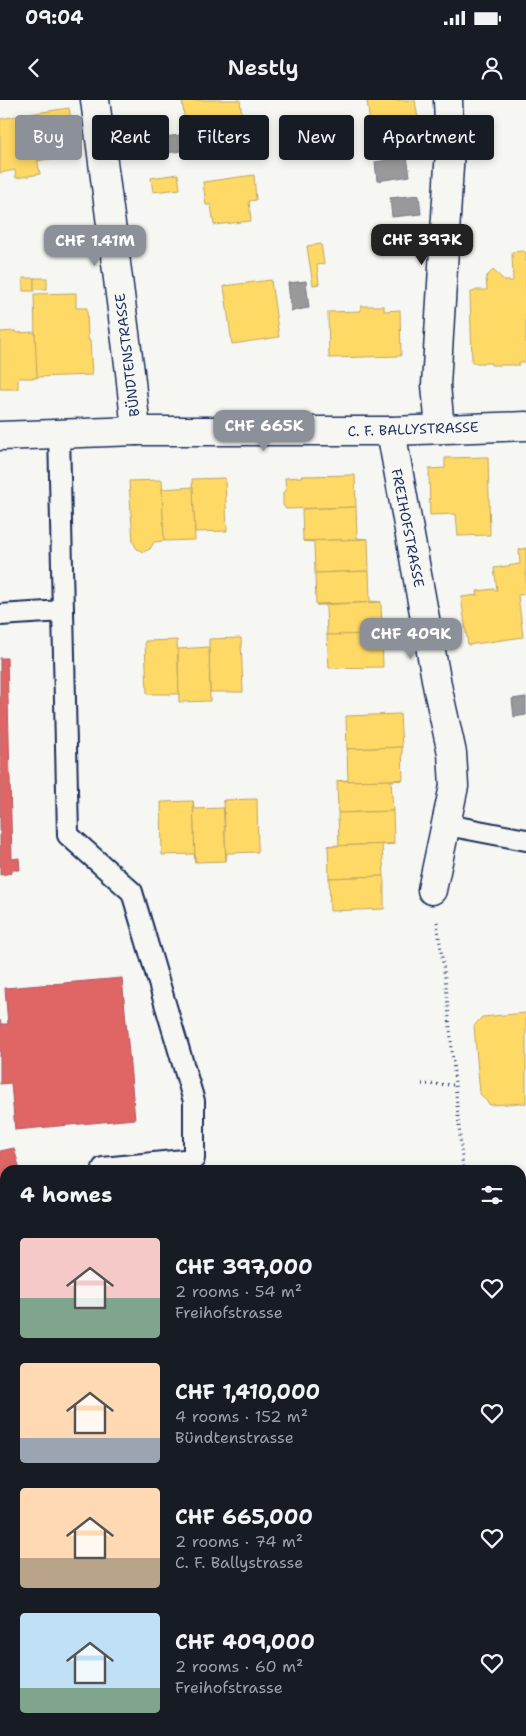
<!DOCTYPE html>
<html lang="en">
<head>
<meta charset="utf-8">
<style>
	body { margin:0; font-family:"Shantell Sans",sans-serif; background:#242831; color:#f1f3f6; height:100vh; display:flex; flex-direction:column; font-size:19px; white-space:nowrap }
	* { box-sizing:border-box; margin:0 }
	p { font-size:16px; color:#9ea1a6 }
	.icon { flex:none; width:28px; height:28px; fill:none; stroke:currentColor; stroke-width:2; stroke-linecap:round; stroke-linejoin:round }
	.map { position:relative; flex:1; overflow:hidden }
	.side { position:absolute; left:0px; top:1065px; width:526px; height:571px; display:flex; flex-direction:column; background:#171b24; border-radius:15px 15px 0 0; box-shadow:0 2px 8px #0003 }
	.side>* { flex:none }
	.guide { position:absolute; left:15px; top:15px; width:496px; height:45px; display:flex; gap:10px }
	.price { position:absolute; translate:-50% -42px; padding:0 11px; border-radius:10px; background:#8c9099; color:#fff; font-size:16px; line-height:32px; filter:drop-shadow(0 1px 2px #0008) }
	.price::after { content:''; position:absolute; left:50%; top:30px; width:15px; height:11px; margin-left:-8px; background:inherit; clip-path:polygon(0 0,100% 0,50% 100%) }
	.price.selected { background:#222; color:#fff }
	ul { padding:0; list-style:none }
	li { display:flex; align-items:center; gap:15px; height:125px; padding:0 20px }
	li span { display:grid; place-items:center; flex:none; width:140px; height:100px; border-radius:5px; color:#555 }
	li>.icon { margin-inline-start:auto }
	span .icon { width:60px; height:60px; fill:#fffc; stroke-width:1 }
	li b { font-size:21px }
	h2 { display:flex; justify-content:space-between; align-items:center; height:60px; padding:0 20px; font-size:21px }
	.pill { padding:0 18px; border-radius:5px; background:#171b24; box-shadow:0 2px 8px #0003; font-size:18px; line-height:45px }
	.pill.selected { background:#8c9099; color:#fff }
	.status { display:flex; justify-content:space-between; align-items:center; height:35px; padding:0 25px; background:#171b24; direction:ltr }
	.status svg { height:14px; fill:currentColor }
	header { display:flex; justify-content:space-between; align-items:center; height:65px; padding:0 20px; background:#171b24; font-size:22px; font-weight:600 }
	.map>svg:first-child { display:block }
</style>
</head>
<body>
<div class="status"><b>09:04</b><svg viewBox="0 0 49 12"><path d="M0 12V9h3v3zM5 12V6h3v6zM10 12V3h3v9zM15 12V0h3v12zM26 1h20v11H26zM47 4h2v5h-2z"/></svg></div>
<header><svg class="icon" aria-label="back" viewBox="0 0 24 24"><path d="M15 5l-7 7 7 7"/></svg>Nestly<svg class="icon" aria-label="person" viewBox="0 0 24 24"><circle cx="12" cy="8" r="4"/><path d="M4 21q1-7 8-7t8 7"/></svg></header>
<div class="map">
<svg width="526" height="1636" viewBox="0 0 526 1636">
	<defs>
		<pattern id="forest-firs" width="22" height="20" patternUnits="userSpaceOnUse" patternTransform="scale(1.25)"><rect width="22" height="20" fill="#9cdca5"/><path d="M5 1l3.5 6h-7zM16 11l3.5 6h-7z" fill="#86bd90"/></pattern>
		<pattern id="cemetery-stones" width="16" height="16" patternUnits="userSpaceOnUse" patternTransform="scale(1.25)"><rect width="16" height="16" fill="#9cdca5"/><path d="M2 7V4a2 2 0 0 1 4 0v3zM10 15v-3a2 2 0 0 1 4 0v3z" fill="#86bd90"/></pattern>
	</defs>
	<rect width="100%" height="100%" fill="#f6f6f2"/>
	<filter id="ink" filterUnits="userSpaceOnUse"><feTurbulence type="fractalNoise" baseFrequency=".02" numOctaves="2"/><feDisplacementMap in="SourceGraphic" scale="10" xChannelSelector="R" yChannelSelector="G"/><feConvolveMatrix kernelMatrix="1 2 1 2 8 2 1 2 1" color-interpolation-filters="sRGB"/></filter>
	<g filter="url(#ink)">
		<g fill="url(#forest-firs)" stroke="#5c8682">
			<path d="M 5,1267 L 5,1631 L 141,1631 L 141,1636 L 0,1636 L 0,1268 Z"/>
			<rect x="521" y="1307" width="5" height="172"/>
		</g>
		<path fill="url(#cemetery-stones)" stroke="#5c8682" d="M 526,1145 L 526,1307 L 521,1307 L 521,1146 Z"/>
		<g fill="#ffd966" stroke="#bba664">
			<path d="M 182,0 L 240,0 L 242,17 L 185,24 Z"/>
			<path d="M 367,0 L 415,0 L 419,26 L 371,32 Z"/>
			<path d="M 69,8 L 77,54 L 38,61 L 29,14 Z"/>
			<path d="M 29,14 L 40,74 L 16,78 L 15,70 L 0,73 L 0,19 Z"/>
			<path d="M 178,74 L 180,89 L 153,92 L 151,78 Z"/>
			<path d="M 254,75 L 256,100 L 249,101 L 251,121 L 214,125 L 211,105 L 206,105 L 203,82 Z"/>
			<path d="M 321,144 L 324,164 L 317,165 L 319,184 L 313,185 L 307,146 Z"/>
			<path d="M 524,151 L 526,153 L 526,262 L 519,262 L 519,265 L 491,265 L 491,263 L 472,263 L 470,193 L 477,190 L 487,190 L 486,177 L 493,170 L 505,181 L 513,181 L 512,152 Z"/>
			<rect x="23" y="178" width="11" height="13"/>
			<rect x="34" y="178" width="13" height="11"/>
			<path d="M 271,180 L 279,237 L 232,244 L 224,186 Z"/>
			<path d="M 76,193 L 76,208 L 87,208 L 88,240 L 90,240 L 92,275 L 36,277 L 34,194 Z"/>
			<path d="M 361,206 L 384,206 L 384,211 L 400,210 L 401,256 L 329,258 L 328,212 L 361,211 Z"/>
			<path d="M 16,231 L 16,233 L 35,232 L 37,278 L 18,278 L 18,289 L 0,289 L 0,232 Z"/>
			<path d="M 488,357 L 490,435 L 458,436 L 456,414 L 430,415 L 429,369 L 445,368 L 445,358 Z"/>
			<path d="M 355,375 L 356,407 L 286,409 L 283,405 L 283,393 L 286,390 L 285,378 L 301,377 L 301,376 Z"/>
			<path d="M 225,378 L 227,431 L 195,432 L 192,379 Z"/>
			<path d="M 162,380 L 164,441 L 154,442 L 150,449 L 143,452 L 137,449 L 133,442 L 129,381 Z"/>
			<path d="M 193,387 L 195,440 L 164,441 L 162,389 Z"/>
			<path d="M 356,407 L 357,438 L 368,439 L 303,441 L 302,409 Z"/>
			<path d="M 368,439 L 369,471 L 315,473 L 314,442 L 303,441 Z"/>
			<path d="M 526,448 L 526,494 L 518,495 L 523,537 L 468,545 L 461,497 L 478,495 L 477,491 L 494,489 L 494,490 L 497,490 L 494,468 L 520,464 L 519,450 Z"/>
			<path d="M 369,471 L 370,501 L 381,502 L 316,504 L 315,473 Z"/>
			<path d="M 381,502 L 382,534 L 327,535 L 326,505 L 316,505 Z"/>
			<path d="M 382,534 L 383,567 L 329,568 L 327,535 Z"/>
			<path d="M 241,538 L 243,592 L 210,592 L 209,539 Z"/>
			<path d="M 177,540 L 179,594 L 147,594 L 145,541 Z"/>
			<path d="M 209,547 L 210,601 L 179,602 L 178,549 Z"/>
			<path d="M 400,614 L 402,647 L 347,649 L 346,616 Z"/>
			<path d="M 402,647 L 403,680 L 337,681 L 348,680 L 347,649 Z"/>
			<path d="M 402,680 L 391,681 L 393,711 L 338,713 L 337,681 Z"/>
			<path d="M 257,699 L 258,752 L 227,753 L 226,761 L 224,700 Z"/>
			<path d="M 223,700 L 226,761 L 195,762 L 193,701 L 194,709 L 224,708 Z"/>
			<path d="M 193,701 L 195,762 L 194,754 L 162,755 L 161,702 Z"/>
			<path d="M 393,711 L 394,744 L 328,746 L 339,745 L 338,713 Z"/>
			<path d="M 393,744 L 382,745 L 384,776 L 329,778 L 328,746 Z"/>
			<path d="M 384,776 L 384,809 L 330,811 L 329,778 Z"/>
			<path d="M 526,913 L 526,1003 L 490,1005 L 480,994 L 474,926 L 482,917 Z"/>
			<path d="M 526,1498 L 526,1583 L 521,1583 L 521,1499 Z"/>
		</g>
		<g fill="#e06666" stroke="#a55664">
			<path d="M 0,558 L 7,558 L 12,759 L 19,758 L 20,770 L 12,770 L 12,773 L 0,775 Z"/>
			<path d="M 122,878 L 135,1019 L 15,1030 L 11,983 L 0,984 L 0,920 L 1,924 L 8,924 L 5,888 Z"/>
			<path d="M 14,1048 L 20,1070 L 5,1070 L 5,1135 L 0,1136 L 0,1051 Z"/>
		</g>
		<g fill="#76a5af" stroke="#5b8297">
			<rect x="521" y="1201" width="5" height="73"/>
			<rect x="193" y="1631" width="103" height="5"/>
		</g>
		<g fill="#999" stroke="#737987">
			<path d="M 180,35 L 182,51 L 150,55 L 148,39 Z"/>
			<path d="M 407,57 L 410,76 L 377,81 L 375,62 Z"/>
			<path d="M 419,95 L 421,114 L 392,117 L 390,98 Z"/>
			<path d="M 306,181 L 309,208 L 291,211 L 288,183 Z"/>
			<path d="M 526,597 L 526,615 L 514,617 L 512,599 Z"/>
		</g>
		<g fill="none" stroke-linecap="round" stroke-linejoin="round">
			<defs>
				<g id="lane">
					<path d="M 59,333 L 68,735 L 132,792 L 194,1001 L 194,1059 L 103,1068"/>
					<path d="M 0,515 L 63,511"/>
					<path d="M 447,725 L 526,740"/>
					<path d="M 521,1173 L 526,1172"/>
				</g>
				<g id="street">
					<path d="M 95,0 L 130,272 L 136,331"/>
					<path d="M 440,329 L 436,285 L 450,49 L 448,0"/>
					<path d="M 391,331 L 438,590 L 452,653 L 454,686 L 432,790"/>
					<path d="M 0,336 L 136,331 L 391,331 L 526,326"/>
				</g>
				<g id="primary">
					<path d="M 521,1099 L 526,1098"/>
					<path d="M 0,1186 L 5,1184"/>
				</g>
			</defs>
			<use href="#lane" stroke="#1b2f5e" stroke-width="24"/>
			<use href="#street" stroke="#1b2f5e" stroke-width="31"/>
			<use href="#primary" stroke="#1b2f5e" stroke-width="31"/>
			<g stroke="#1b2f5e" stroke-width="3" stroke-dasharray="1 4" stroke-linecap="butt">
				<path d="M 437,822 L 446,885 L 463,1070"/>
				<path d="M 422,984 L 456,985"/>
				<path d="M 521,1305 L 526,1307"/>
				<path d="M 521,1414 L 526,1413"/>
				<path d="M 149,1636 L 149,1631"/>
			</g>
			<use href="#lane" stroke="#f6f6f2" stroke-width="20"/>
			<use href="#street" stroke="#f6f6f2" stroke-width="28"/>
			<use href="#primary" stroke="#f6f6f2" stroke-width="28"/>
		</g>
	</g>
	<g text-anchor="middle" stroke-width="5" stroke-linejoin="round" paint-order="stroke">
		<g font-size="14" fill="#1b2f5e" stroke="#f6f6f2">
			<text transform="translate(127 255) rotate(-97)" y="5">BÜNDTENSTRASSE</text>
			<text transform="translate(413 329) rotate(-2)" y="5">C. F. BALLYSTRASSE</text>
			<text transform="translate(408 428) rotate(79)" y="5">FREIHOFSTRASSE</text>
		</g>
	</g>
</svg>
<b class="price selected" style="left:422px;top:166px">CHF 397K</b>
<b class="price" style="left:95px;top:167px">CHF 1.41M</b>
<b class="price" style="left:264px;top:352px">CHF 665K</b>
<b class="price" style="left:411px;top:560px">CHF 409K</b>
<div class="guide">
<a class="pill selected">Buy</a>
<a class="pill">Rent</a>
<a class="pill">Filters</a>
<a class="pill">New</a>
<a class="pill">Apartment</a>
</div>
<section class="side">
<h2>4 homes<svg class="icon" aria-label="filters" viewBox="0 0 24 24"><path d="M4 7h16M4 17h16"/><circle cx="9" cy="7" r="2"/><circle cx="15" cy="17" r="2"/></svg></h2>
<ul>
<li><span style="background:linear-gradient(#f6c9c9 60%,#7fa58c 0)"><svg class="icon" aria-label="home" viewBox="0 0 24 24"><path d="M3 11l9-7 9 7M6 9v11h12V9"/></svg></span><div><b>CHF 397,000</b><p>2 rooms · 54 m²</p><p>Freihofstrasse</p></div><svg class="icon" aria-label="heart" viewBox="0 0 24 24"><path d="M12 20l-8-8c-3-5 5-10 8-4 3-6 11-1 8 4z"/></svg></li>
<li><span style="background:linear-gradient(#ffd9b3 75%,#9aa5b1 0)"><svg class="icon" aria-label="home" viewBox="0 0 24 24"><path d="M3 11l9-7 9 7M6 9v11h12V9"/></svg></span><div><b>CHF 1,410,000</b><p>4 rooms · 152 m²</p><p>Bündtenstrasse</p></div><svg class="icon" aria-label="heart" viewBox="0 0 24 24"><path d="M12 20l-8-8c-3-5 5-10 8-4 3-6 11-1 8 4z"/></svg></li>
<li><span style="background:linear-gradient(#ffd9b3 70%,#b9a48a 0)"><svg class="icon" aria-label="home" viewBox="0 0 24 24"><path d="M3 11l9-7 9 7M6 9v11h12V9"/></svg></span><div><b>CHF 665,000</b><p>2 rooms · 74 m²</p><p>C. F. Ballystrasse</p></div><svg class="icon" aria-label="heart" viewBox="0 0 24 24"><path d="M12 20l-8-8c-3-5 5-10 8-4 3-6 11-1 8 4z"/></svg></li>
<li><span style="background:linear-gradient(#bfe0f5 75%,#7fa58c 0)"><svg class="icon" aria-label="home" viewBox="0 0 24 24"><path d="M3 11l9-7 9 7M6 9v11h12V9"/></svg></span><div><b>CHF 409,000</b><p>2 rooms · 60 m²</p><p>Freihofstrasse</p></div><svg class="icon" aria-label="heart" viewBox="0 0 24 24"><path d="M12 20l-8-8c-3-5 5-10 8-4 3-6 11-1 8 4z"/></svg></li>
</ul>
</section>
</div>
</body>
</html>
